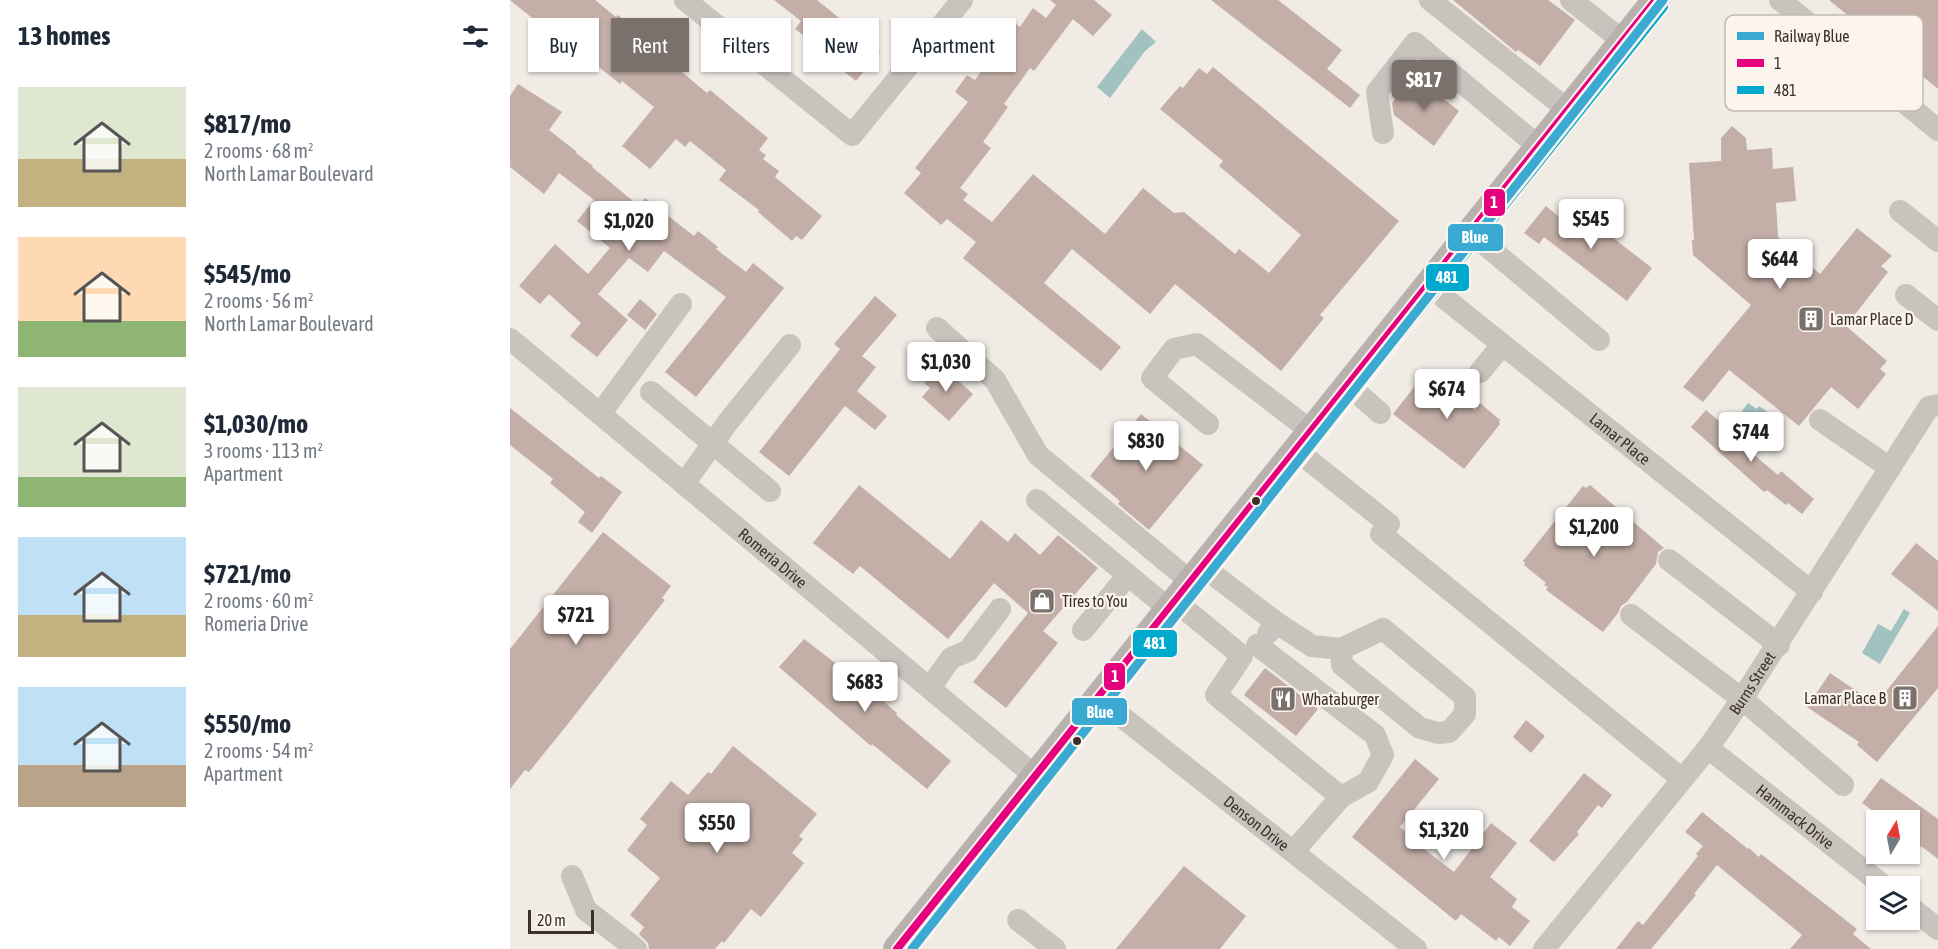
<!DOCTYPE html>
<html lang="en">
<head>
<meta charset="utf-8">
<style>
	body { margin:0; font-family:"Asap Condensed",sans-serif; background:#f6f6f7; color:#1f2937; height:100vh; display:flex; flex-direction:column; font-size:22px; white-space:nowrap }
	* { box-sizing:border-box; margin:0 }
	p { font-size:20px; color:#747a83 }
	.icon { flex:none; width:33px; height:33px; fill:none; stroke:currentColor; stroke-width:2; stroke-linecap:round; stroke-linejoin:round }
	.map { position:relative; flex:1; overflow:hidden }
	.sheet { display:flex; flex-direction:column; background:#fff; width:510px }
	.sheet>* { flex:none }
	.hud { position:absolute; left:18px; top:18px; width:570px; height:54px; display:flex; gap:12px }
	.needle { width:39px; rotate:10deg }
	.controls { position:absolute; left:1356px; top:810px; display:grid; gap:12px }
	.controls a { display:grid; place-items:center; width:54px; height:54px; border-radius:0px; background:#fff; box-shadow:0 2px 4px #0004; font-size:30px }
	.scale { position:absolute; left:18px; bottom:15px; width:66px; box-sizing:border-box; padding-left:6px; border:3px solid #3b302b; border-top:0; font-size:16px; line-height:21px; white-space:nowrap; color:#3b302b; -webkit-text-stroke:4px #fbf5ee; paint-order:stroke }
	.price { position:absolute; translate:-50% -51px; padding:0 14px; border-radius:6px; background:#fff; color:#222; font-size:20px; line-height:39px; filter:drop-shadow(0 2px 3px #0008) }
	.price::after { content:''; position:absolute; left:50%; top:36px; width:18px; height:14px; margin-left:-9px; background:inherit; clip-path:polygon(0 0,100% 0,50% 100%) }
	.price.selected { background:#7a716c; color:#fff }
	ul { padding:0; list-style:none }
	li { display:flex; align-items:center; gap:18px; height:150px; padding:0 18px }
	li span { display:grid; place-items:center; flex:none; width:168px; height:120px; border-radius:0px; color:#555 }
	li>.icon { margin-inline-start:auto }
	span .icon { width:72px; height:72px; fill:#fffc; stroke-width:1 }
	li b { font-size:26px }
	h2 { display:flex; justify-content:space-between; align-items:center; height:72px; padding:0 18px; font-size:26px }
	.pill { padding:0 21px; border-radius:0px; background:#fff; box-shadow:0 2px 4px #0004; font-size:21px; line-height:54px }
	.pill.selected { background:#7a716c; color:#fff }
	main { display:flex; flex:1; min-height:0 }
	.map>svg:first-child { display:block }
</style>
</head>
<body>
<main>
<section class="sheet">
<h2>13 homes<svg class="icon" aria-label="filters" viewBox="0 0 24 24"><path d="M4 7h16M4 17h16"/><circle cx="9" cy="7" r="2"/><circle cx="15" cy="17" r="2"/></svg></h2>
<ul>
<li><span style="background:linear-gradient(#dfe7d0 60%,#c2b280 0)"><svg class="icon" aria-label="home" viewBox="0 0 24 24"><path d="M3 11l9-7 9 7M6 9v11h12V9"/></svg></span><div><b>$817/mo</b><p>2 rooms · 68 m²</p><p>North Lamar Boulevard</p></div></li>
<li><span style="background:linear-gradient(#ffd9b3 70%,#8fb573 0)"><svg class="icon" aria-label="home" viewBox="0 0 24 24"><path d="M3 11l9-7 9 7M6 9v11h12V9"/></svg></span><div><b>$545/mo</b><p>2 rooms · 56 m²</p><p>North Lamar Boulevard</p></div></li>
<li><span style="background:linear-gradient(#dfe7d0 75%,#8fb573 0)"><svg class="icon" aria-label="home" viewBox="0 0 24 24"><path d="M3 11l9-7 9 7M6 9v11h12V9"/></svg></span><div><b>$1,030/mo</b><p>3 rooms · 113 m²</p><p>Apartment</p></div></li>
<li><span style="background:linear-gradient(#bfe0f5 65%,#c2b280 0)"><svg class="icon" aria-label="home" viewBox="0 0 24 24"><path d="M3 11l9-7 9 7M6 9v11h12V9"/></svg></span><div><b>$721/mo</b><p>2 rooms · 60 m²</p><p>Romeria Drive</p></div></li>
<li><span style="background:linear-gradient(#bfe0f5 65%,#b9a48a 0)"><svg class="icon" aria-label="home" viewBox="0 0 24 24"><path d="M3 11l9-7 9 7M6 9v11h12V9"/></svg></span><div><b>$550/mo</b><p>2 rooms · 54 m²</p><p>Apartment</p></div></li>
</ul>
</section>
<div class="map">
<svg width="1428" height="949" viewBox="0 0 1428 949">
	<rect width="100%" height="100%" fill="#f0ebe5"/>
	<g fill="#a1c2c1">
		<path d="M 632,29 L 646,42 L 635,51 L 600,98 L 587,87 Z"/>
		<path d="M 1238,403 L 1247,409 L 1249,406 L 1262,415 L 1257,422 L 1261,425 L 1256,432 L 1249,426 L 1244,433 L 1227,418 Z"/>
		<path d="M 1394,609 L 1400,613 L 1370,664 L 1352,653 L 1368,624 L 1381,631 Z"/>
	</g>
	<g fill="#c3afa7">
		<path d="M 0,0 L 85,0 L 106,17 L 108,15 L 132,35 L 130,37 L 197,93 L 200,90 L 258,138 L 249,150 L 256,155 L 253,159 L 269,171 L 265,177 L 312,216 L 292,240 L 286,236 L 282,241 L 248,212 L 249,210 L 209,180 L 216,170 L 180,141 L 175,147 L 166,139 L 140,169 L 112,146 L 144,107 L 112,81 L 110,84 L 63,46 L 60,49 Z"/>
		<path d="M 264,0 L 307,0 L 370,51 L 346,81 L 328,67 L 332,62 L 300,36 L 298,39 L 285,29 L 291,21 Z"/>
		<path d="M 540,0 L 584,0 L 602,15 L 583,36 L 563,19 L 524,71 L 520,68 L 494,104 L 498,107 L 473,142 L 481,148 L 450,188 L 458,194 L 453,200 L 482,222 L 523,174 L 595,234 L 633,188 L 664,213 L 674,212 L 725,254 L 729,249 L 759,273 L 791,235 L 709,166 L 713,161 L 650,109 L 670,86 L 673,88 L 689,68 L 697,74 L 703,67 L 889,221 L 810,315 L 814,318 L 771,371 L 665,284 L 640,314 L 562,249 L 534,283 L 611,347 L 591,371 L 453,258 L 466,242 L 437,219 L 431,225 L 394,193 L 411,173 L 405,168 L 458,102 L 445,92 L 457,75 L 465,80 L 490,46 L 486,43 L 502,21 L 510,27 L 523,8 L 536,18 L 546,5 Z"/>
		<path d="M 701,0 L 768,0 L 832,50 L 817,69 L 850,95 L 840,108 Z"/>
		<path d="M 943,0 L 1038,0 L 1065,20 L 1030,66 L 1008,50 L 1006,52 Z"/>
		<path d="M 1319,0 L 1428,0 L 1428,89 Z"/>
		<path d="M 904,76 L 949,111 L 924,146 L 884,115 L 882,103 Z"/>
		<path d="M 8,84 L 52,112 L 39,130 L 67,152 L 66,153 L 83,166 L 82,167 L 129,206 L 135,198 L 184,236 L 188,231 L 208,247 L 206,249 L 236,272 L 243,263 L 274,288 L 186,397 L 155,372 L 216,297 L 154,251 L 138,272 L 119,258 L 88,294 L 118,320 L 87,357 L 60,336 L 71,323 L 39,294 L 30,304 L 9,286 L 45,244 L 78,274 L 100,248 L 67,221 L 84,200 L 49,173 L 34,194 L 0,167 L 0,96 Z"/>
		<path d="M 1222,126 L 1236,138 L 1237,150 L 1262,148 L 1263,169 L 1283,167 L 1286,201 L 1266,203 L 1268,237 L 1310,274 L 1347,228 L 1382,256 L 1371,266 L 1378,272 L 1336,326 L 1377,361 L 1370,369 L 1376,374 L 1348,409 L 1321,387 L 1289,426 L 1219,370 L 1193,402 L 1173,387 L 1241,305 L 1183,255 L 1182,240 L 1184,240 L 1179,163 L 1211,161 L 1211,138 Z"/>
		<path d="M 1036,206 L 1053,220 L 1063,207 L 1142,268 L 1117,301 L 1034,237 L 1029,244 L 1014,233 Z"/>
		<path d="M 365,296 L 387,315 L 352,356 L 366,367 L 347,391 L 377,416 L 365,430 L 335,406 L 279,476 L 249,452 L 330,349 L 324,344 Z"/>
		<path d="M 130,299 L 147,314 L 135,330 L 117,315 Z"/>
		<path d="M 428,367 L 434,372 L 436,370 L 463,394 L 439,421 L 412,397 L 420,388 L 414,383 Z"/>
		<path d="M 916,372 L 965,410 L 970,403 L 990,420 L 989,422 L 990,424 L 954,469 L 883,414 Z"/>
		<path d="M 0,408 L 89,478 L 91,476 L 112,492 L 82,533 L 68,522 L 75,512 L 40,483 L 43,479 L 0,445 Z"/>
		<path d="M 1196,410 L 1233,441 L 1231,444 L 1268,475 L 1271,471 L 1304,499 L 1292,514 L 1278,503 L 1276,505 L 1257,490 L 1254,492 L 1181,427 Z"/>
		<path d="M 631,414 L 693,465 L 639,530 L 608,504 L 610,501 L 580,476 Z"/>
		<path d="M 349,485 L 440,559 L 471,520 L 498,542 L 505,533 L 530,555 L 548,535 L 588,568 L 533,631 L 548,643 L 496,708 L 463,682 L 518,613 L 484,583 L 438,639 L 350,566 L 343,574 L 303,543 Z"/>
		<path d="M 1080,485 L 1154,548 L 1148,552 L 1146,564 L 1117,602 L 1111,606 L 1108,613 L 1093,632 L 1036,590 L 1038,587 L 1034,585 L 1036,583 L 1014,565 L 1015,563 L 1013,561 L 1073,486 L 1076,488 Z"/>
		<path d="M 93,532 L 161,586 L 152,598 L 155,600 L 57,725 L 19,772 L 15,770 L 0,789 L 0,649 Z"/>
		<path d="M 1406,543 L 1428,561 L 1428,611 L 1381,574 Z"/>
		<path d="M 1428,626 L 1428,688 L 1367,762 L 1347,745 L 1349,742 L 1297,707 L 1320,673 L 1366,704 Z"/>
		<path d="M 294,639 L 337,672 L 336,674 L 362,695 L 364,693 L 387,713 L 386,715 L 441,761 L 417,789 L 362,744 L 361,746 L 269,667 Z"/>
		<path d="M 755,668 L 808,709 L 786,736 L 734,695 Z"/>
		<path d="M 1016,720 L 1035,736 L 1021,753 L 1003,737 Z"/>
		<path d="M 223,746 L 307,814 L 289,836 L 293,839 L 282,853 L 294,863 L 251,917 L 241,909 L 214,943 L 212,941 L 205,949 L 139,949 L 138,943 L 129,934 L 134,927 L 120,915 L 150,878 L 117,850 L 137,825 L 130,819 L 161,781 L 178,795 L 198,772 L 201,774 Z"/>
		<path d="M 905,759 L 929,779 L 890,827 L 914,849 L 944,872 L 981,823 L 1007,843 L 980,877 L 1007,899 L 1002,907 L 1020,921 L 1000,946 L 989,937 L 986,941 L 951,914 L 946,921 L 842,837 Z"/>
		<path d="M 1074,773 L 1102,795 L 1092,808 L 1088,805 L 1067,832 L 1069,834 L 1044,862 L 1019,841 Z"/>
		<path d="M 1371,778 L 1428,819 L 1428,859 L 1411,846 L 1410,848 L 1400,840 L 1400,820 L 1376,820 L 1352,803 Z"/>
		<path d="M 1192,812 L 1238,849 L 1239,848 L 1249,857 L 1251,854 L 1347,929 L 1343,934 L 1361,949 L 1280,949 L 1292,935 L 1207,865 L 1184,894 L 1186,895 L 1141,949 L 1106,949 L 1128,921 L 1133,925 L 1188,856 L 1186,854 L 1193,846 L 1175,832 Z"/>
		<path d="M 674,866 L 736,916 L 710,949 L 606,949 Z"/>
	</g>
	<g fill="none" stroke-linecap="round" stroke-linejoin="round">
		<g stroke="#c9c3be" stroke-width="22">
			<path d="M 175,0 L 342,135 L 452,0"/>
			<path d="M 920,0 L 1058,110"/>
			<path d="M 1061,0 L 1113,41"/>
			<path d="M 1270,0 L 1428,130"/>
			<path d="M 873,133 L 867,92 L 905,43 L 1029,147"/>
			<path d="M 1390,211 L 1428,241"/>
			<path d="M 960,232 L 1089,340"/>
			<path id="s1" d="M 918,285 L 1302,592"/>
			<path d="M 1396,295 L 1428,320"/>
			<path d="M 427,328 L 485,380 L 528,455 L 680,581"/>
			<path id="s2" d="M 0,339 L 525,776"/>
			<path d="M 970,372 L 992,345"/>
			<path d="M 838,385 L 870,413"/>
			<path d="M 141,392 L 260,491"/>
			<path d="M 90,414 L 171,304"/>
			<path d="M 1310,420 L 1380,468"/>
			<path d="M 698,424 L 642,378 L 664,349 L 687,344 L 801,431"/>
			<path d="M 786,450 L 879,524 L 871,534 L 1172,779"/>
			<path d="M 174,484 L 218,422 L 280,345"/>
			<path d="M 527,500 L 659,609"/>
			<path d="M 1159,560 L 1269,645"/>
			<path d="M 692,566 L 767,623 L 758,633"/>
			<path d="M 665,601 L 732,656 L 706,695 L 831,797 L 783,852"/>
			<path d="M 1121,615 L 1232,699 L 1333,785"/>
			<path d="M 767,623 L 802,646 L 831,649 L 873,629 L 955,697 L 955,714 L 939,732 L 928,733 L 910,728 L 832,665 L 831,649"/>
			<path d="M 573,630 L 618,575"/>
			<path d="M 747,645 L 865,735 L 873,755 L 858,782 L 831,797"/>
			<path d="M 420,688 L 441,658 L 458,651 L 490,609"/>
			<path id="s3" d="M 588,698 L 906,949"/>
			<path id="s4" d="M 1198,748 L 1374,886"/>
			<path d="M 62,876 L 76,910 L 126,949"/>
			<path d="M 1400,907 L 1428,929"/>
			<path d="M 508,920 L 545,949"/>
			<path id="s5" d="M 1034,949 L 1198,748 L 1232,699 L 1419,407 L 1428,405"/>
		</g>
		<path stroke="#b8b1ad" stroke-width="28" d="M 387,949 L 1146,0"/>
		<defs>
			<path id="bus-1" d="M 387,949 L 1146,0"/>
			<path id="bus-2" d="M 400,949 L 1154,7"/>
		</defs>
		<use href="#bus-1" stroke="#fbf5ee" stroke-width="12"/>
		<use href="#bus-2" stroke="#fbf5ee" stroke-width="12"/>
		<use href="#bus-1" stroke="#e5007d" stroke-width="8"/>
		<use href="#bus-2" stroke="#00a9ce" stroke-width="8"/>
		<defs>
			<path id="rail-1" d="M 402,949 L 1153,0"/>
		</defs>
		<use href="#rail-1" stroke="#fbf5ee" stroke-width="14"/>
		<use href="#rail-1" stroke="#3baad2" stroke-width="9"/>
	</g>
	<defs>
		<symbol id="building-square" viewBox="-11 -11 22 22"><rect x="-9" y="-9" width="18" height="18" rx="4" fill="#7a716c" stroke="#fbf5ee"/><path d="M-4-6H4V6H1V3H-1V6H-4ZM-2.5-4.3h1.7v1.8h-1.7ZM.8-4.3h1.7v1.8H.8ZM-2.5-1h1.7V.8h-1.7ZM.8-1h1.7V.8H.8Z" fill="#fff"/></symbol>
		<symbol id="shop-square" viewBox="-11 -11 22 22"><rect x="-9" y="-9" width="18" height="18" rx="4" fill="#7a716c" stroke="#fbf5ee"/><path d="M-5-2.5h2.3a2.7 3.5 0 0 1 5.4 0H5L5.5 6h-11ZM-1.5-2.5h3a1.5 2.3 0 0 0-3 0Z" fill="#fff"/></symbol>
		<symbol id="restaurant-square" viewBox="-11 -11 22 22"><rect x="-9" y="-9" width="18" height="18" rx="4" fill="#7a716c" stroke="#fbf5ee"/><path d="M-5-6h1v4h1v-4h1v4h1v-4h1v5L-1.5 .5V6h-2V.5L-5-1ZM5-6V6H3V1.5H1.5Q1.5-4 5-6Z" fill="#fff"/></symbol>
	</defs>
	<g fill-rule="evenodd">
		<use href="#building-square" x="1286" y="304" width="30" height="30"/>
		<use href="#shop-square" x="517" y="586" width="30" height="30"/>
		<use href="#building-square" x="1380" y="683" width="30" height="30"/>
		<use href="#restaurant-square" x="758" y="684" width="30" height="30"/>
	</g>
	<g fill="#3b302b" stroke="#fbf5ee" stroke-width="2">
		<circle cx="746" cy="501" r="5"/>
		<circle cx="567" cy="741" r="5"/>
	</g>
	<g text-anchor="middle" stroke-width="4.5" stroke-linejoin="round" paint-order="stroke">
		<g font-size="16" fill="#3b302b" stroke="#fbf5ee" text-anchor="start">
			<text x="1320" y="325">Lamar Place D</text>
			<text x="552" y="607">Tires to You</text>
			<text x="1376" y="704" text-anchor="end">Lamar Place B</text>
			<text x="792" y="705">Whataburger</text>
		</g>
		<g font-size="16" fill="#3b302b" stroke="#fbf5ee">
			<text dy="6" stroke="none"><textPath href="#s1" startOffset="246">Lamar Place</textPath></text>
			<text dy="6" stroke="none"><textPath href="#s2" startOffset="342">Romeria Drive</textPath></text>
			<text dy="6" stroke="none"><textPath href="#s5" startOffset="338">Burns Street</textPath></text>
			<text dy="6" stroke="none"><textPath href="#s4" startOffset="111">Hammack Drive</textPath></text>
			<text dy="6" stroke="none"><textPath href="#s3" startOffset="202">Denson Drive</textPath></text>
		</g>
	</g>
	<rect x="1215" y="15" width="198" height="96" rx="9" fill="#fbf5ee" stroke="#c1bab4" stroke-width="1.5"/>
	<rect x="1227" y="32" width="27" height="8" fill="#3baad2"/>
	<rect x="1227" y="59" width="27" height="8" fill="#e5007d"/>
	<rect x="1227" y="86" width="27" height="8" fill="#00a9ce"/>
	<g font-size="16" fill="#3b302b">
		<text x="1264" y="42">Railway Blue</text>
		<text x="1264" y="69">1</text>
		<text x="1264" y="96">481</text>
	</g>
	<g stroke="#fbf5ee" stroke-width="2">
		<rect x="973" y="188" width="23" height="29" rx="6" fill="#e5007d"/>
		<rect x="937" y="223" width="57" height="29" rx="6" fill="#3baad2"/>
		<rect x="915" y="263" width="45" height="29" rx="6" fill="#00a9ce"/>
		<rect x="622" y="629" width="46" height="29" rx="6" fill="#00a9ce"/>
		<rect x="593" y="662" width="23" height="29" rx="6" fill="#e5007d"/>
		<rect x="561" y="697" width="57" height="29" rx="6" fill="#3baad2"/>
	</g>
	<g font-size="16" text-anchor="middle" font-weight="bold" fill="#fff">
		<text x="984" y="208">1</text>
		<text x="965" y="243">Blue</text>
		<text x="937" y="283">481</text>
		<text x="645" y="649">481</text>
		<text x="605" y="682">1</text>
		<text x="590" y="718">Blue</text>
	</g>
</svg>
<div class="controls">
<a><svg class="needle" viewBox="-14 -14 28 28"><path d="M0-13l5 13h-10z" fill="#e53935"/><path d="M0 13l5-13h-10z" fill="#747a83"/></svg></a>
<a><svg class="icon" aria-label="layers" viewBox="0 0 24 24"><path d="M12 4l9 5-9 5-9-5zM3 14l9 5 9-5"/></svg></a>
</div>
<div class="scale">20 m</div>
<b class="price selected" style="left:914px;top:111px">$817</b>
<b class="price" style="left:1081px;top:250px">$545</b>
<b class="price" style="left:119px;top:252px">$1,020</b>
<b class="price" style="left:1270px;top:290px">$644</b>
<b class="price" style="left:436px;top:393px">$1,030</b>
<b class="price" style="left:937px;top:420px">$674</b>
<b class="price" style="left:1241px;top:463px">$744</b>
<b class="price" style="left:636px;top:472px">$830</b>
<b class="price" style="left:1084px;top:558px">$1,200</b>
<b class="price" style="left:66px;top:646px">$721</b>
<b class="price" style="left:355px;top:713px">$683</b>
<b class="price" style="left:207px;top:854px">$550</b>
<b class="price" style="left:934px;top:861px">$1,320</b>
<div class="hud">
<a class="pill">Buy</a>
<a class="pill selected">Rent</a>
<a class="pill">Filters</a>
<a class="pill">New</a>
<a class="pill">Apartment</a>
</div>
</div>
</main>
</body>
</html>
